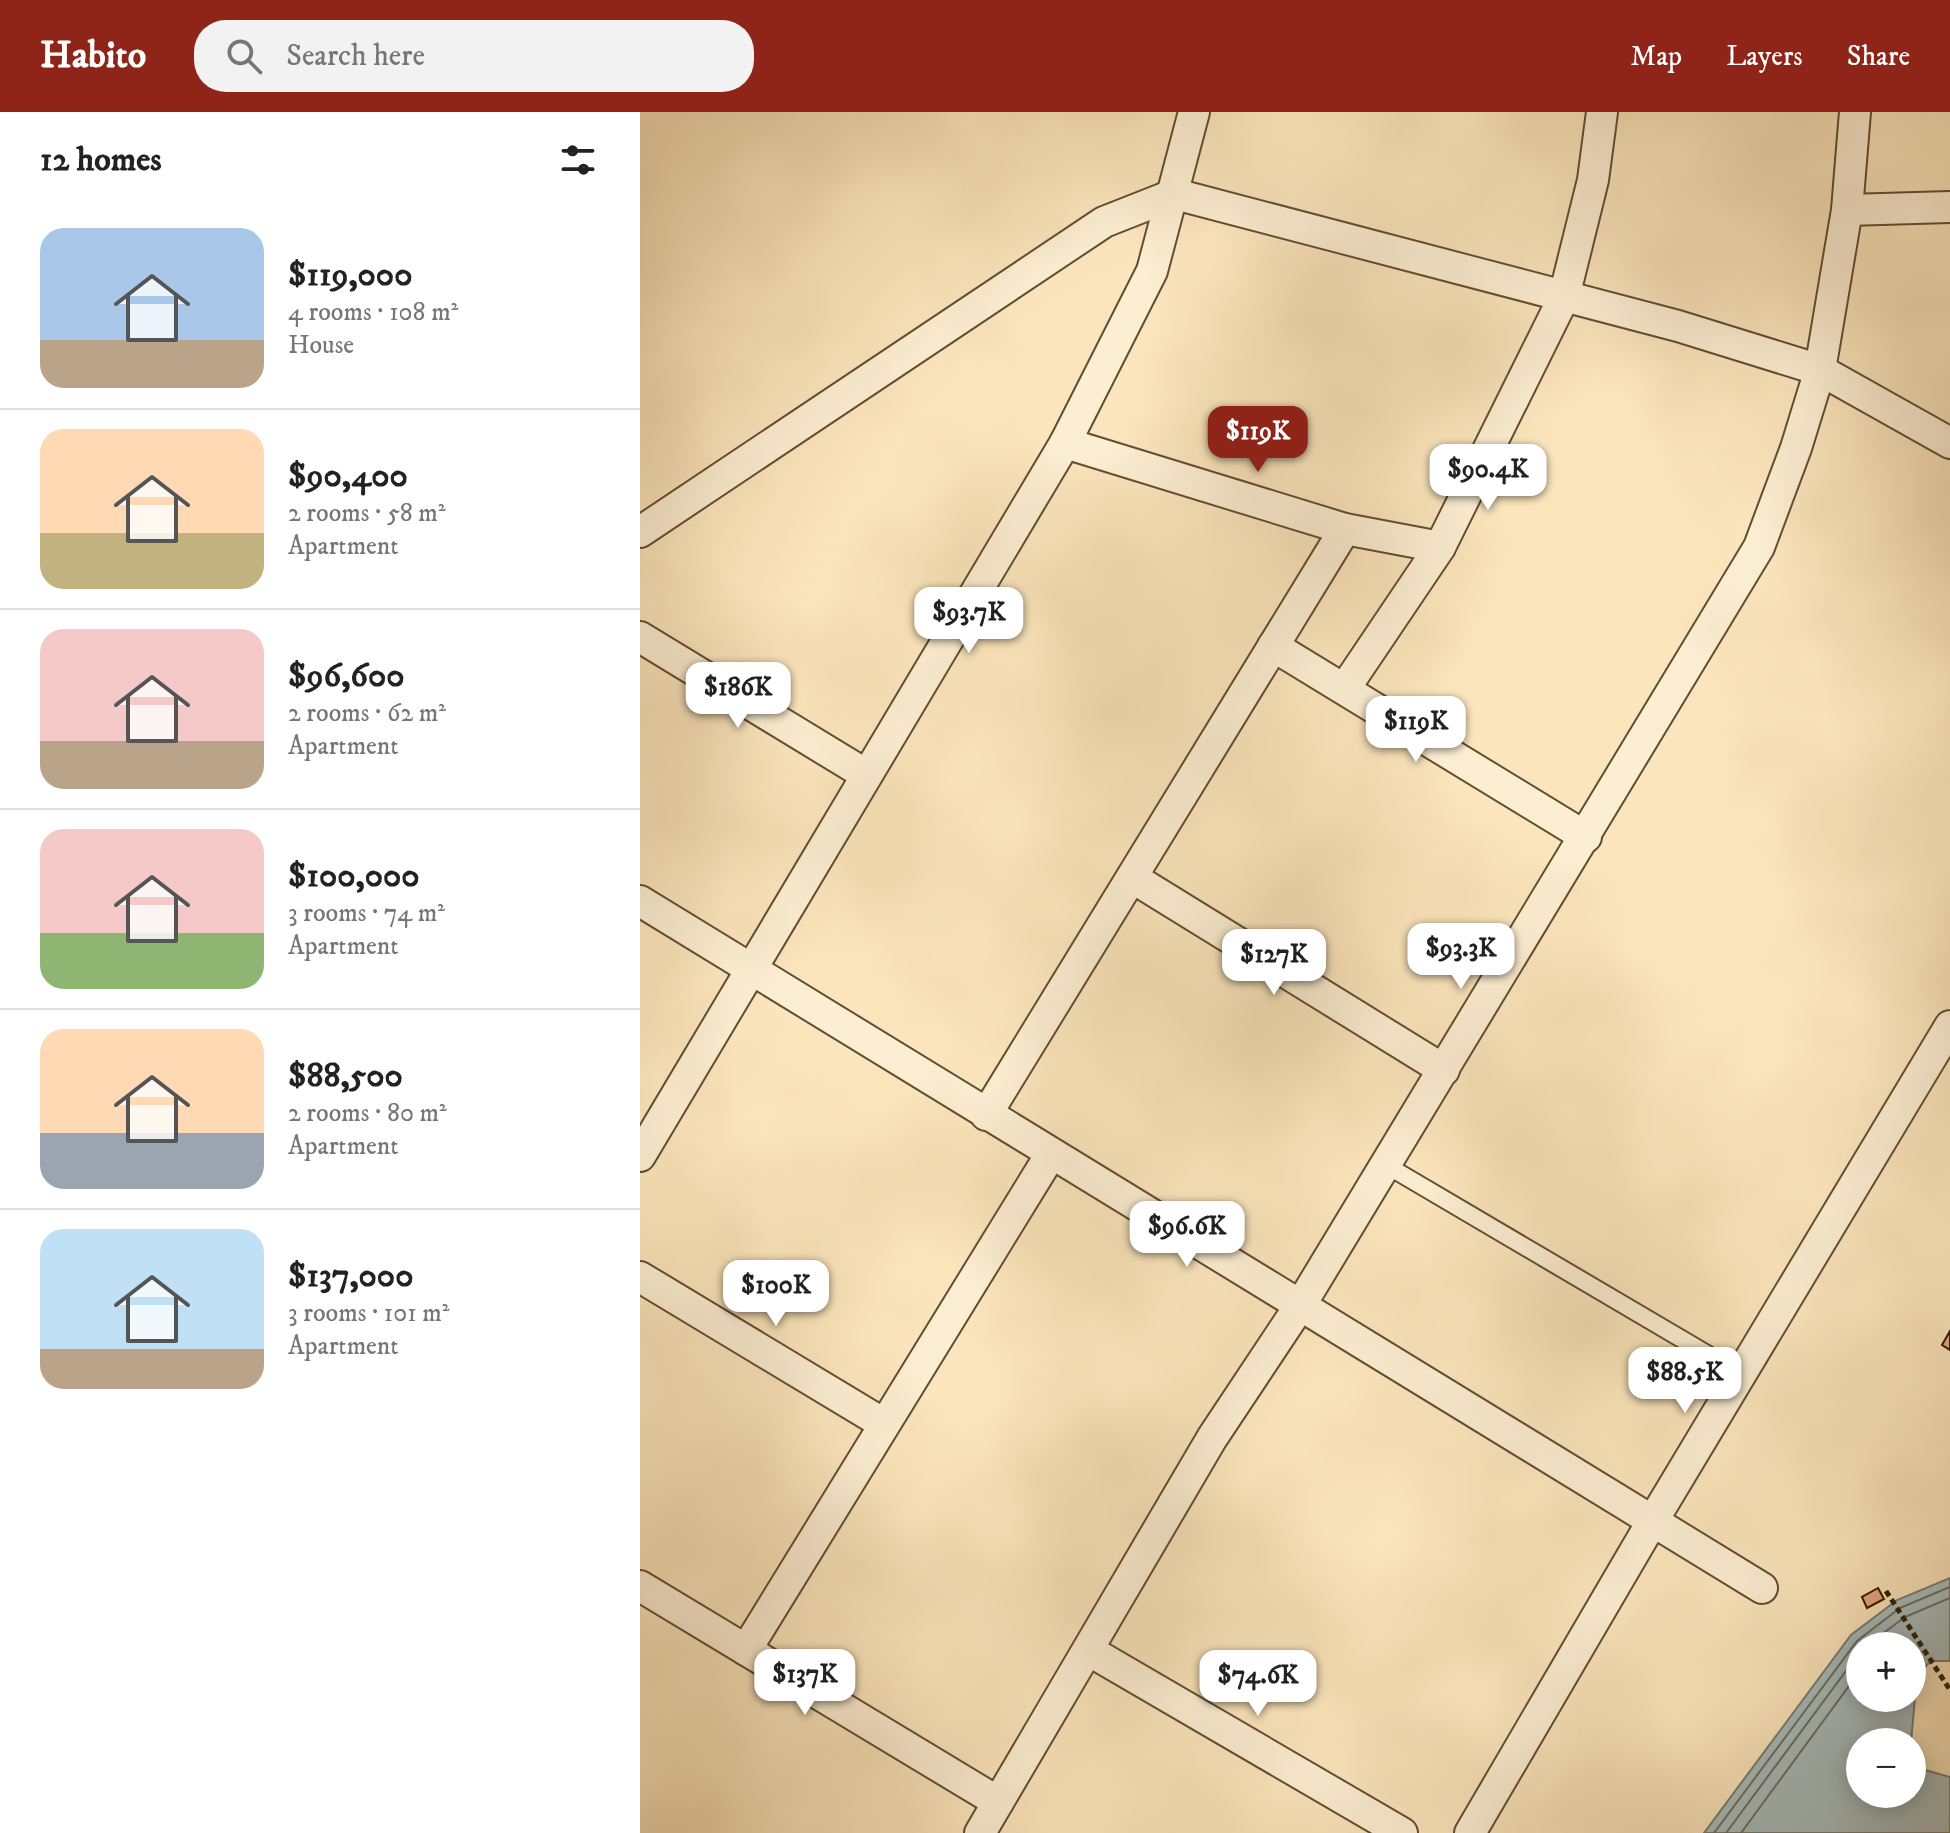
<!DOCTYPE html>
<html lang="en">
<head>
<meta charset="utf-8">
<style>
	body { margin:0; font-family:"IM FELL DW Pica",serif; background:#f2f2f2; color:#222; height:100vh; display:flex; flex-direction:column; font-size:30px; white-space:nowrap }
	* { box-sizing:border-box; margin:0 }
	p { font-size:26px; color:#767676 }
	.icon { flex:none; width:44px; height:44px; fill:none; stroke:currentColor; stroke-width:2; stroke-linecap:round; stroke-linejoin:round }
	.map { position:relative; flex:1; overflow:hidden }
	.details { display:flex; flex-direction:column; background:#fff; width:640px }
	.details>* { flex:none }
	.buttons { position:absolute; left:1206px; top:1520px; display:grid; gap:16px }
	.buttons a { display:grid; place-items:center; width:80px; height:80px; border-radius:50%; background:#fff; box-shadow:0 4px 20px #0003; font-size:40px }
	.price { position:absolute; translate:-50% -68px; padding:0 18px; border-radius:16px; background:#fff; color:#222; font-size:26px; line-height:52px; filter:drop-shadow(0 2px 4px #0008) }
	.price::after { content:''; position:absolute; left:50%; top:48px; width:24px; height:18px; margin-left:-12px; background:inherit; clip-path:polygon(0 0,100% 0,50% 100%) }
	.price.on { background:#8f2418; color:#fff }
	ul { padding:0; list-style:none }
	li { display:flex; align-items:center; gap:24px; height:200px; padding:0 40px }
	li+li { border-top:2px solid #e0e0e0 }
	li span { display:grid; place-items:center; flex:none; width:224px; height:160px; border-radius:24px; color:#555 }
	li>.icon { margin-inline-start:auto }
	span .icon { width:96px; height:96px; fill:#fffc; stroke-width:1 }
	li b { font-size:34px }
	h2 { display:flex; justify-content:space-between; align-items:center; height:96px; padding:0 40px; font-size:34px }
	header { display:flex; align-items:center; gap:48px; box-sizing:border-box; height:112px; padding:0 40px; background:#8f2418; color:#fff }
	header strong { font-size:38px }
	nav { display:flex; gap:44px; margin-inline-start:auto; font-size:28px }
	.search { width:560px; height:72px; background:#f2f2f2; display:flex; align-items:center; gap:20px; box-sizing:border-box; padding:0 28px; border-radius:32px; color:#767676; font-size:30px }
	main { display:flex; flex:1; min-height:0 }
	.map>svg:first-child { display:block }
</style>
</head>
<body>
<header>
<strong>Habito</strong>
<div class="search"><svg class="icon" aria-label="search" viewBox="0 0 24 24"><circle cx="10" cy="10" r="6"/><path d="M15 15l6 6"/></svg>Search here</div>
<nav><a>Map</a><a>Layers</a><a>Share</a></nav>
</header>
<main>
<section class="details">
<h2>12 homes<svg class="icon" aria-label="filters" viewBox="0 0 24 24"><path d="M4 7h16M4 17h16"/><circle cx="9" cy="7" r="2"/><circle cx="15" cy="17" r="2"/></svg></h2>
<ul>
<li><span style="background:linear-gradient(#a9c7e8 70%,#b9a48a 0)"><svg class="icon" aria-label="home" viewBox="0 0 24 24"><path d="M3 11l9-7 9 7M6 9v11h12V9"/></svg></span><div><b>$119,000</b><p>4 rooms · 108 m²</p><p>House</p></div></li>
<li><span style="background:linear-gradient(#ffd9b3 65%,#c2b280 0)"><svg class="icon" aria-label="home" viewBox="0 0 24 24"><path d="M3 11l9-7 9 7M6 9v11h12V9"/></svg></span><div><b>$90,400</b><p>2 rooms · 58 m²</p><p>Apartment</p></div></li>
<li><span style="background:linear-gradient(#f6c9c9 70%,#b9a48a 0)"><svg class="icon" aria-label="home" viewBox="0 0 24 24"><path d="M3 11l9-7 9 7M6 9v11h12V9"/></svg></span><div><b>$96,600</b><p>2 rooms · 62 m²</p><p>Apartment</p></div></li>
<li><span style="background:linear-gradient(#f6c9c9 65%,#8fb573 0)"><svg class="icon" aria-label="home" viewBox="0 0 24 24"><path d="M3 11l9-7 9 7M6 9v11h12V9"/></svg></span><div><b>$100,000</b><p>3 rooms · 74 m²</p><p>Apartment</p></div></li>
<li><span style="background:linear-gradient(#ffd9b3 65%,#9aa5b1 0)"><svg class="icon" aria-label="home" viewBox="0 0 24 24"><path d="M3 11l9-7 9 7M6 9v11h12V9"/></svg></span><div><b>$88,500</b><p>2 rooms · 80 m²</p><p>Apartment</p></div></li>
<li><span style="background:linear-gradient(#bfe0f5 75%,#b9a48a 0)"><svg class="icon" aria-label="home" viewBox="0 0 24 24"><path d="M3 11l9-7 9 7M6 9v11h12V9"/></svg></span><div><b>$137,000</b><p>3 rooms · 101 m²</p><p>Apartment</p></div></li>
</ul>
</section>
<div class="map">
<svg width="1310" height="1721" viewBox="0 0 1310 1721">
	<rect width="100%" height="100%" fill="#fbe5bc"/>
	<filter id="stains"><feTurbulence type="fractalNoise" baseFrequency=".0025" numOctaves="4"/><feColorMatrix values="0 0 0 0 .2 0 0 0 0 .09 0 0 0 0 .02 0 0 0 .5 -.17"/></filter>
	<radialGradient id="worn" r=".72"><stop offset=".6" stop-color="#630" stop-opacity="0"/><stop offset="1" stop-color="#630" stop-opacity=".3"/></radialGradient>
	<path fill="#a5bcbd" stroke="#767c71" stroke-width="2" fill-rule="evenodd" d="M 1310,1466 L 1310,1549 L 1291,1549 L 1277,1563 L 1271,1630 L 1220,1630 L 1220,1682 L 1272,1682 L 1272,1645 L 1285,1658 L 1310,1665 L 1310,1721 L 1064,1721 L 1211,1523 L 1257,1488 ZM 1220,1534 L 1272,1534 L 1272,1586 L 1220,1586 Z"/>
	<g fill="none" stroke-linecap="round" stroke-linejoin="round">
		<g stroke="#6a6c5e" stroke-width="2">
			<path d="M 1226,1534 L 1265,1505 L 1310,1486"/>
			<path d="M 1074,1721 L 1217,1529 L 1260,1496 L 1310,1475"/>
			<path d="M 1086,1721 L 1220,1540"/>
			<path d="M 1101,1721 L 1220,1559"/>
		</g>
	</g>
	<g fill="#eaa681" stroke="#2f1c00" stroke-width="2">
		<path d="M 1310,1219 L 1310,1238 L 1302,1233 Z"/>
		<path d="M 1238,1476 L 1244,1487 L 1227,1496 L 1222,1485 Z"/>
	</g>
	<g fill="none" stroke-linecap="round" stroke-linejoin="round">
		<defs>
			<path id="service" d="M 746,1053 L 1101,1262"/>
			<g id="minor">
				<path d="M 1207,98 L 1310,95"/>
				<path d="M 425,331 L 705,417 L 800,435"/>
				<path d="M 0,420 L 464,110 L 535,82 L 1038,214 L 1180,258 L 1310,331"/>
				<path d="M 0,525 L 225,662"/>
				<path d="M 633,534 L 946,725"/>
				<path d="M 705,576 L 800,435 L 924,185 L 953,68 L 962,0"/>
				<path d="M 493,766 L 804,958"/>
				<path d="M 0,789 L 1122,1476"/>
				<path d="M 346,1003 L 705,417"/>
				<path d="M 0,1044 L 425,331 L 512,159 L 554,0"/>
				<path d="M 0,1165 L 244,1312"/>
				<path d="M 0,1474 L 358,1690"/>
				<path d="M 106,1538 L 411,1042"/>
				<path d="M 448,1538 L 762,1721"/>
				<path d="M 340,1721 L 572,1326 L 663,1189 L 1119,435 L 1156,336 L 1180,258 L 1207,98 L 1215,0"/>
				<path d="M 830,1721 L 1012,1410 L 1310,914"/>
			</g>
		</defs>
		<use href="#service" stroke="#624e2f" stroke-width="20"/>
		<use href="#minor" stroke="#624e2f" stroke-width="34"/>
		<path stroke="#2f1c00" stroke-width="5" stroke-dasharray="6 4" stroke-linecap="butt" d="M 1246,1479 L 1310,1578"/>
		<use href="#service" stroke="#fceed3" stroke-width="16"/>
		<use href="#minor" stroke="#fceed3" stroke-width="30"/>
	</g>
	<rect width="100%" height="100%" filter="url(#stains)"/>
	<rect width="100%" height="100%" fill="url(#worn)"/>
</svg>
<div class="buttons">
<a>+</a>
<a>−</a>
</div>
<b class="price on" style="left:618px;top:362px">$119K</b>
<b class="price" style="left:848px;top:400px">$90.4K</b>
<b class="price" style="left:329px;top:543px">$93.7K</b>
<b class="price" style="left:98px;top:618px">$186K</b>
<b class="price" style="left:776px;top:652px">$119K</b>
<b class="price" style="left:821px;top:879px">$93.3K</b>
<b class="price" style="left:634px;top:885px">$127K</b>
<b class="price" style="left:547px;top:1157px">$96.6K</b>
<b class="price" style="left:136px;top:1216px">$100K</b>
<b class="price" style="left:1045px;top:1303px">$88.5K</b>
<b class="price" style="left:165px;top:1605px">$137K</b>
<b class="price" style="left:618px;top:1606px">$74.6K</b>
</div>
</main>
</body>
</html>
